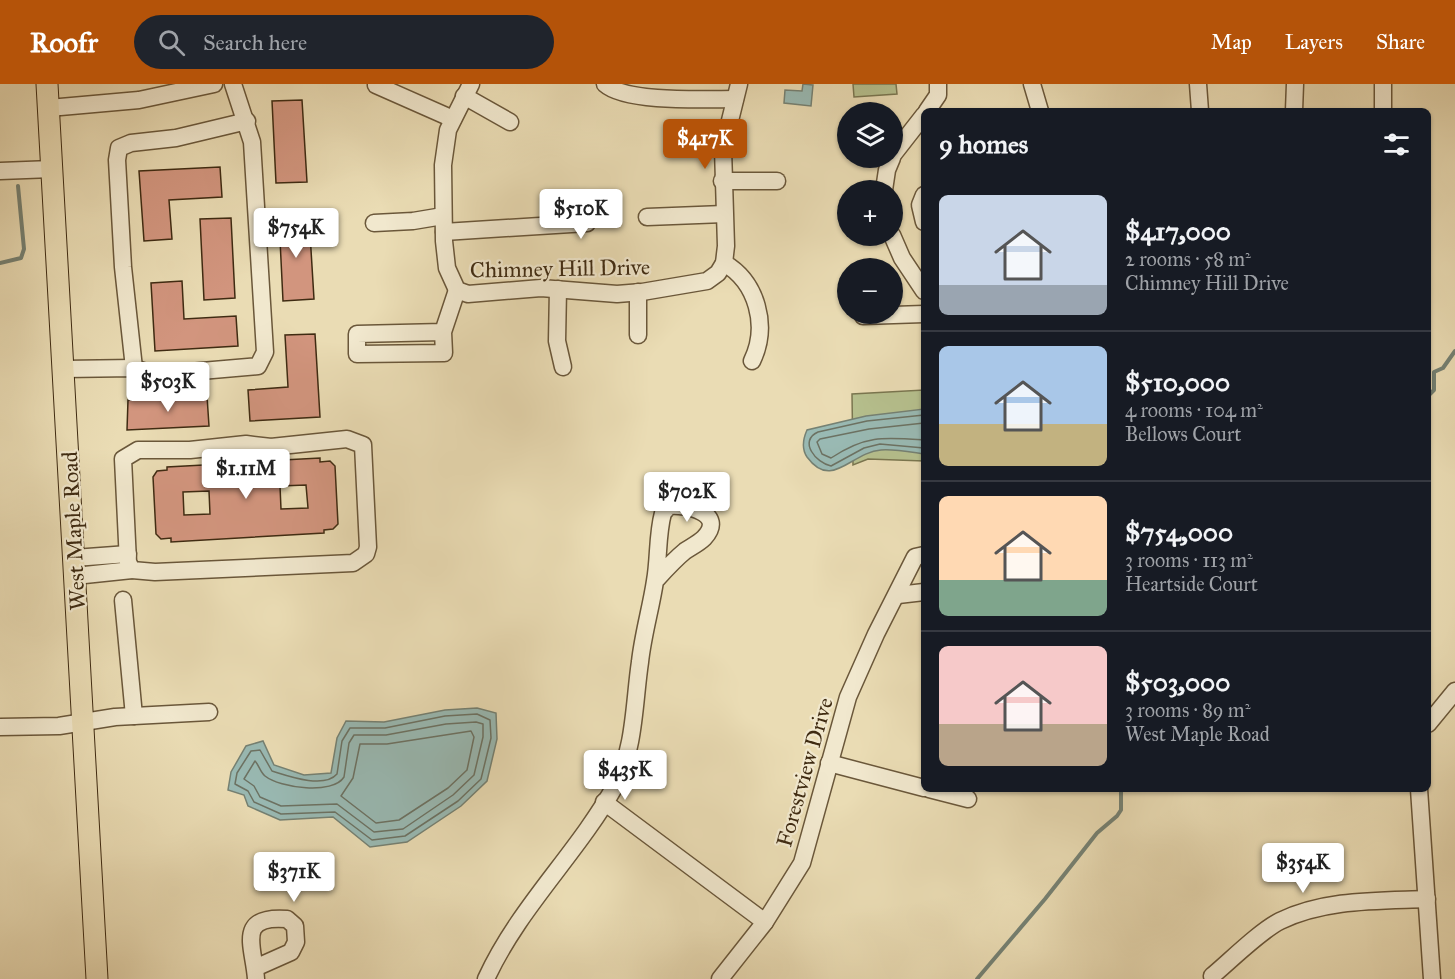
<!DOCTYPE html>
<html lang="en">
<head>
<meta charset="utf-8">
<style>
	body { margin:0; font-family:"IM FELL Great Primer",serif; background:#20242c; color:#f1f3f6; height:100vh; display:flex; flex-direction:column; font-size:22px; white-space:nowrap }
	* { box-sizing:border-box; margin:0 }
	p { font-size:20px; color:#9ea1a6 }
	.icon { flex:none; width:33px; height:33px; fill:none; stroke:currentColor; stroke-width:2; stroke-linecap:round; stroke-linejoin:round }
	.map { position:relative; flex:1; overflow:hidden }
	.drawer { position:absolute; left:921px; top:24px; width:510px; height:684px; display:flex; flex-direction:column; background:#171b24; border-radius:9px; box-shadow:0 2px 4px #0004 }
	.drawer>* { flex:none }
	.buttons { position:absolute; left:837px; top:18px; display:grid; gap:12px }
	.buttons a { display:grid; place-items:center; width:66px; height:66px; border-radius:50%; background:#171b24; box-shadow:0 2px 4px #0004; font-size:30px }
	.price { position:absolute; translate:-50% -51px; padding:0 14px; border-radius:6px; background:#fff; color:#222; font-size:20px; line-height:39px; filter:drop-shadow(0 2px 3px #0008) }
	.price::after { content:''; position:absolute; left:50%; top:36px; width:18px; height:14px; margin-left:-9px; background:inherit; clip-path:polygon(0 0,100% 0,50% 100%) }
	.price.selected { background:#b45309; color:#fff }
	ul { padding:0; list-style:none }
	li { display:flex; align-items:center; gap:18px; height:150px; padding:0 18px }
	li+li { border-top:2px solid #363941 }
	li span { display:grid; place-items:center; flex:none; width:168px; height:120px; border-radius:9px; color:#555 }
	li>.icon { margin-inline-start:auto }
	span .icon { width:72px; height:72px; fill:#fffc; stroke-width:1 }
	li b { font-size:26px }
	h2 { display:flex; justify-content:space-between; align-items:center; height:72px; padding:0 18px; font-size:26px }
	header { display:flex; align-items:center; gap:36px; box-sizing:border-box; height:84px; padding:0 30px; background:#b45309; color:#fff }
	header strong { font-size:28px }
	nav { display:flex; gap:33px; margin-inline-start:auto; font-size:21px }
	.search { width:420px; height:54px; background:#20242c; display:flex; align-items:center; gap:15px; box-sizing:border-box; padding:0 21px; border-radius:33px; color:#9ea1a6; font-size:22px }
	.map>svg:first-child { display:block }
</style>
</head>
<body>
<header>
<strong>Roofr</strong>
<div class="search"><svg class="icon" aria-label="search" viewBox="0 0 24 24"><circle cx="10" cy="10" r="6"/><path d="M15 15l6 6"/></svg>Search here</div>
<nav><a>Map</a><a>Layers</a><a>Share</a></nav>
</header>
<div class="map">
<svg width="1455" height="895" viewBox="0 0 1455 895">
	<rect width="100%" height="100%" fill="#eadcb4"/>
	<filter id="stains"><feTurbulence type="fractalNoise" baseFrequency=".00333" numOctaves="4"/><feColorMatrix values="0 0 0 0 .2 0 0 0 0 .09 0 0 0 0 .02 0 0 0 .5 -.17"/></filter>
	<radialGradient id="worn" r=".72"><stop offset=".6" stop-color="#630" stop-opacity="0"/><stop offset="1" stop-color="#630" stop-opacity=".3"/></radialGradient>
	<g fill="#b6c08e" stroke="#7a7650" stroke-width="1.5">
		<path d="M 853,0 L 896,0 L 897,10 L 854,13 Z"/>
		<path d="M 924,306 L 924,377 L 868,375 L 853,381 L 852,310 Z"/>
	</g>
	<g fill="#99bab4" stroke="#758173" stroke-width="1.5">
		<path d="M 803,0 L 813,1 L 811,22 L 784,19 L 785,6 L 802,7 Z"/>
		<path d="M 924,325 L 924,370 C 910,368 895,365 881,366 C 851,368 832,407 807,373 C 801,364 803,355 807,346 L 866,332 Z"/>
		<path d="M 477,624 L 496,629 L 497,655 L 487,697 L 461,722 L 407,758 L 370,763 L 333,733 L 280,736 L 248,722 L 244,711 L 228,706 L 231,688 L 246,662 L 263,657 L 274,681 L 304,691 L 331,689 L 337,654 L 346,637 L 384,638 L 445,626 Z"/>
	</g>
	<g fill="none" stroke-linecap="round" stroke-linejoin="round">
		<g stroke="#6c7263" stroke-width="1.5">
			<path d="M 924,331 L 867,337 L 818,348 C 798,357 816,379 831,382 L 864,364 L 880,360 L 924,364"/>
			<path d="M 924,339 L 869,345 L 820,355 L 817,358 L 822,370 L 831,374 C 865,351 884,353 924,356"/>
			<path d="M 477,630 L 490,636 L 491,654 L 481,695 L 458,717 L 405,752 L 372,756 L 335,728 L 281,730 L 254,718 L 248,707 L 235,700 L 237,689 L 251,667 L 260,666 L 272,687 C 288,692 324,705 337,690 L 342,657 L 350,644 L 385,644 L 445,632 Z"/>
			<path d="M 476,638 L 483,640 L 483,653 L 474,691 L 453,711 L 403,745 L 374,748 L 337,720 L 281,722 L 260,713 L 254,702 L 244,695 L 255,677 C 259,681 260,688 265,692 C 280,704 333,711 344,693 L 349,659 L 354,651 L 386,651 L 446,640 Z"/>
			<path d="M 471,647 L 474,653 L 467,686 L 448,704 L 399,736 L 376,739 L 341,712 L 353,694 L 360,660 L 387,660 Z"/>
		</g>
		<g stroke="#758173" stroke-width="4">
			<path d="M 0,179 L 21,174 L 24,165 L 18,102"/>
			<path d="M 1428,312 L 1434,306 L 1434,288 L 1443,284 L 1455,267"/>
			<path d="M 977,895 L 1045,815 L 1097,749 L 1117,732 L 1121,726 L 1121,705"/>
		</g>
	</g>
	<g fill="#d2957e" stroke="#3f2b12" stroke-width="1.5" fill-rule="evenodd">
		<path d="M 302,16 L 307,98 L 276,99 L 272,17 Z"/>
		<path d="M 220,83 L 222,113 L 169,116 L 172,155 L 144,157 L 139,87 Z"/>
		<path d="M 309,133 L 314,215 L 283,217 L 279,135 Z"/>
		<path d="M 231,134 L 235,214 L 204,216 L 200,135 Z"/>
		<path d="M 182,197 L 184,235 L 236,232 L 238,262 L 155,267 L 151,199 Z"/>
		<path d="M 315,250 L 320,333 L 250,337 L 248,306 L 288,303 L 285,251 Z"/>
		<path d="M 207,312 L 209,342 L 127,346 L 128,316 Z"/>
		<path d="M 320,374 L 320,378 L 330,377 L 335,382 L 338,440 L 333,445 L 324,446 L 324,449 L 171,458 L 171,454 L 161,455 L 156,450 L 153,393 L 157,387 L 167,386 L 167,383 L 222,380 L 223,384 L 247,383 L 264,382 L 264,377 ZM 306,401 L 308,424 L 281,425 L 280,402 ZM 209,407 L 210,430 L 184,431 L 183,408 Z"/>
	</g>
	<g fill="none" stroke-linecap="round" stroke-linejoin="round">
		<defs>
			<g id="minor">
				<path d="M 471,0 L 448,46 L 443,81 L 444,157 L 447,184 L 457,206 L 468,210 L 541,204 L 617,210 L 642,208 L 707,197 L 718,189 L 724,179 L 726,162 L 723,65 L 739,0"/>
				<path d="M 605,0 C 626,19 706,15 735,15"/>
				<path d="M 1032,0 L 1040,27"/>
				<path d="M 1198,0 L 1200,27"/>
				<path d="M 1383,0 L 1383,27"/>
				<path d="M 376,1 L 453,35"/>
				<path d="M 464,12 L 510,38"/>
				<path d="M 49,24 L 139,16 L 214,0"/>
				<path d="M 927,27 L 938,11 L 938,0"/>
				<path d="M 1294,27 L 1295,0"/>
				<path d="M 892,72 L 924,31"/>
				<path d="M 0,87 L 52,85"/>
				<path d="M 722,97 L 777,97"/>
				<path d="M 884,106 L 887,86 L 892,74"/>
				<path d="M 924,111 L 920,121 L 924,138"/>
				<path d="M 647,133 L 724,130"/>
				<path d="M 374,139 L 413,137 L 443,132"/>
				<path d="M 444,148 L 587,139 L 590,134 L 587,121 L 581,118 L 561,122 L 553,140"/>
				<path d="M 892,151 L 902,174 L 924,207"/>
				<path d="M 724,179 C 757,198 769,242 752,277"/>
				<path d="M 558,205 L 557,257 L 563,283"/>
				<path d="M 863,232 L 924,230"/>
				<path d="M 443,248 L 444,269 L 357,270 L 357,250 L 443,248 L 457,206"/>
				<path d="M 638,251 L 638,208"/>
				<path d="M 134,284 L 123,183 L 117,76 L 119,64 L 131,59 L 176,54 L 247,37"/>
				<path d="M 64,285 L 134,284 L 155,291 L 258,282 L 265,268 L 252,58 L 233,0"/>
				<path d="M 347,355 L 363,361 L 368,463 L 366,470 L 353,479 L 155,488 L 132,486 L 128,478 L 123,375 L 138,366 L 190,366 L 246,360 L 271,363 Z"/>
				<path d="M 74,474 L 128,470"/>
				<path d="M 75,492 L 132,486"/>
				<path d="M 898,511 L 924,508"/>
				<path d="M 123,516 L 134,632"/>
				<path d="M 1428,640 L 1455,607"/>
				<path d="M 0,643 L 59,642 L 115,633 L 209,628"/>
				<path d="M 829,679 L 924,704"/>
				<path d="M 929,705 L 968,715"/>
				<path d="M 1419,705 L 1432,895"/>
				<path d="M 604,718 L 765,838"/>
				<path d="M 255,884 L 291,868 L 296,858 L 295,842 L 287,835 C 235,831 254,863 256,895"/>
				<path d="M 1212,892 C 1230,877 1260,847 1280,837 C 1325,815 1378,817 1427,815"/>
				<path d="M 486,895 C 519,823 577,770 615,702 C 635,665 634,618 640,578 C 643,550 651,524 655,497 C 659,475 657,451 663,429 L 669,422 C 686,420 727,429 704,454 C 699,459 691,463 685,467 C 674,476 665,486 655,497"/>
				<path d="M 720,895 L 765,838 L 802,779 L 848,613 L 876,550 L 915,473 L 924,471"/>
			</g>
			<path id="major" d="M 47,0 L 97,895"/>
		</defs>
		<use href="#minor" stroke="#6a573a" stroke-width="19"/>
		<use href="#major" stroke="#3f2b12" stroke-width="23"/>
		<use href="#minor" stroke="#f1e8ce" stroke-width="16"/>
		<use href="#major" stroke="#eadcb4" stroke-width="21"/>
	</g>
	<g text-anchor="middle" stroke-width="4.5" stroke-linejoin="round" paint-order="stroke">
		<g font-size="22" fill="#3f2b12" stroke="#f1e8ce">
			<text transform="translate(560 184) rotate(-1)" y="8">Chimney Hill Drive</text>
			<text transform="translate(73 447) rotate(-93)" y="8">West Maple Road</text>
			<text transform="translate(804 688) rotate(-74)" y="8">Forestview Drive</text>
		</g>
	</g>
	<rect width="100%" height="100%" filter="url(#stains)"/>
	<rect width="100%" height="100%" fill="url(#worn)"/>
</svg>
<div class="buttons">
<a><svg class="icon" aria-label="layers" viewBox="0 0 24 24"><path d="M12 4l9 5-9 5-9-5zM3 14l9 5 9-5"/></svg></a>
<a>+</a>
<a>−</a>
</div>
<b class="price selected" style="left:705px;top:86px">$417K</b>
<b class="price" style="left:581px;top:156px">$510K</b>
<b class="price" style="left:296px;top:175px">$754K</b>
<b class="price" style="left:168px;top:329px">$503K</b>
<b class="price" style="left:246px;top:416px">$1.11M</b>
<b class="price" style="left:687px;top:439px">$702K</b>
<b class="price" style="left:625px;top:717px">$435K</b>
<b class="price" style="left:1303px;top:810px">$354K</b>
<b class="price" style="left:294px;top:819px">$371K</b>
<section class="drawer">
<h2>9 homes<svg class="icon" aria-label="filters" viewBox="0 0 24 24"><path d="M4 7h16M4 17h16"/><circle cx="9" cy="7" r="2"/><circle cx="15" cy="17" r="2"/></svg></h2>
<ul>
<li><span style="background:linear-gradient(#c9d6e8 75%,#9aa5b1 0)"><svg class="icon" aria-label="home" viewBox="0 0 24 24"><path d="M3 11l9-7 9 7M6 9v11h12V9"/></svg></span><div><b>$417,000</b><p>2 rooms · 58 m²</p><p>Chimney Hill Drive</p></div></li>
<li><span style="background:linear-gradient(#a9c7e8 65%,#c2b280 0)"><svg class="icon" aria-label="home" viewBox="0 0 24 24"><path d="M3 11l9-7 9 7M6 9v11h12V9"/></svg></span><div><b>$510,000</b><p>4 rooms · 104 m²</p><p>Bellows Court</p></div></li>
<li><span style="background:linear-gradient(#ffd9b3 70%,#7fa58c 0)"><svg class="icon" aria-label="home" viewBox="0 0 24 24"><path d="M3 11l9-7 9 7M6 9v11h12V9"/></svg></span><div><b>$754,000</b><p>3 rooms · 113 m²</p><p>Heartside Court</p></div></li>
<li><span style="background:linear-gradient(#f6c9c9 65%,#b9a48a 0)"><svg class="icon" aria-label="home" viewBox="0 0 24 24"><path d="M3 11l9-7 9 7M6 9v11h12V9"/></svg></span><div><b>$503,000</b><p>3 rooms · 89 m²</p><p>West Maple Road</p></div></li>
</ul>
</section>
</div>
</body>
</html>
